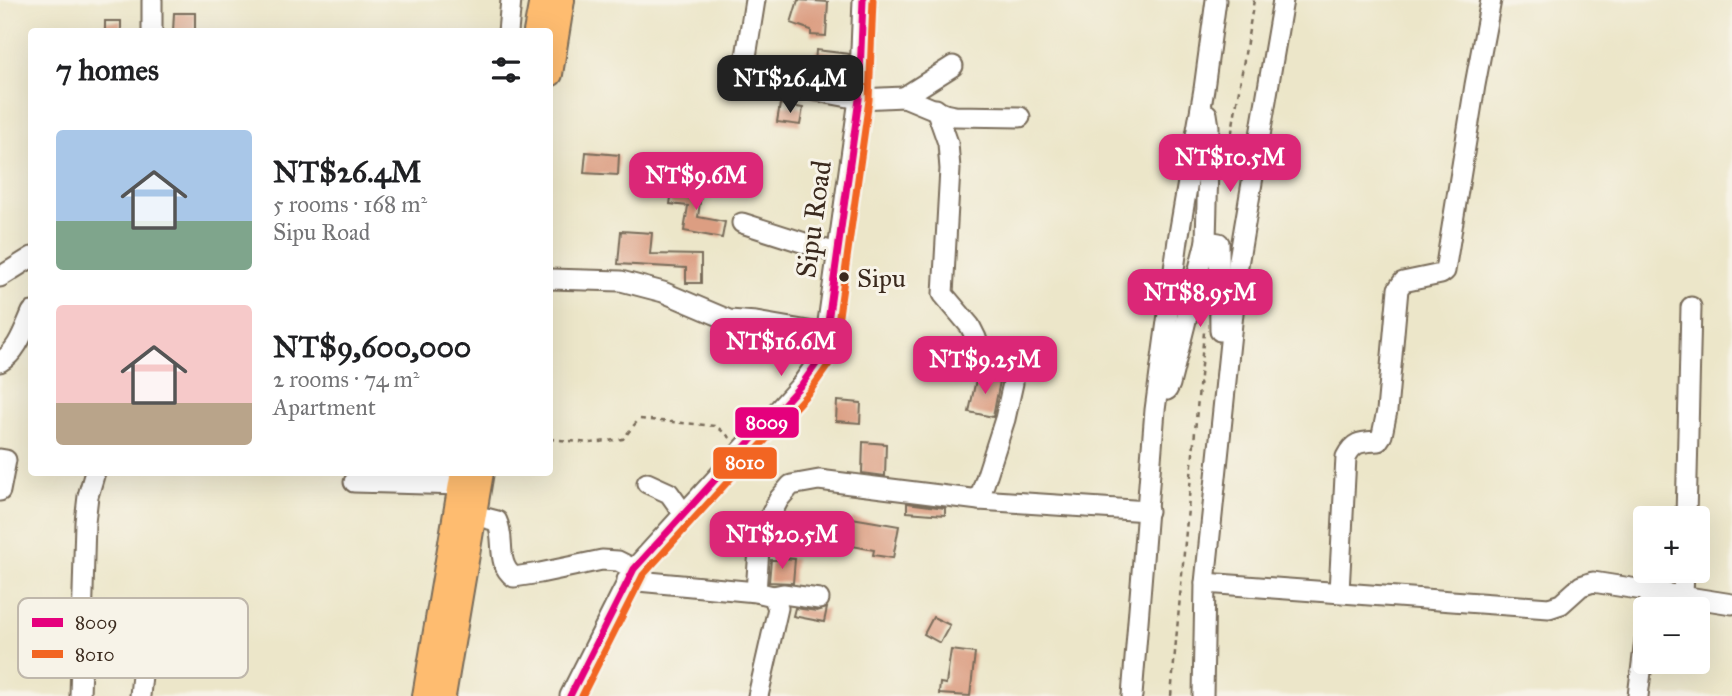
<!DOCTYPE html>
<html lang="en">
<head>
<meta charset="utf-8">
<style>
	body { margin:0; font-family:"IM FELL Great Primer",serif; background:#f2f2f2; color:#202124; height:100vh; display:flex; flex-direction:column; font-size:26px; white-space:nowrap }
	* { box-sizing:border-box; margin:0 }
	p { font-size:23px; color:#757577 }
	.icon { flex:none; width:38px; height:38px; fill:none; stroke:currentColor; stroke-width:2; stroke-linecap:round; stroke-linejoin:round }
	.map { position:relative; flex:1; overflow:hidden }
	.panel { position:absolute; left:28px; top:28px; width:525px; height:448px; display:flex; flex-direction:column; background:#fff; border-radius:7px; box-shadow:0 7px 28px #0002 }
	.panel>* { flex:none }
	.buttons { position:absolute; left:1633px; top:506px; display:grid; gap:14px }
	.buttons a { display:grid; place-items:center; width:77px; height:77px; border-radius:7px; background:#fff; box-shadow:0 7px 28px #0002; font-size:35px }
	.price { position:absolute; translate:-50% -60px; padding:0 16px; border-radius:14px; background:#db2777; color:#fff; font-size:23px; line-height:46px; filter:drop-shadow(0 2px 4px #0008) }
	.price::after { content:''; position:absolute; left:50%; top:42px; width:21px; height:16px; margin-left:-10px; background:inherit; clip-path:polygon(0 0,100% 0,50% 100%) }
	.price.current { background:#222; color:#fff }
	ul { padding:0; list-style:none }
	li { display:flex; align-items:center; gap:21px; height:175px; padding:0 28px }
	li span { display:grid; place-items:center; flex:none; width:196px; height:140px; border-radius:7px; color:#555 }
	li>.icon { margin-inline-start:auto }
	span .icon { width:84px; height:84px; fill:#fffc; stroke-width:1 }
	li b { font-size:30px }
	h2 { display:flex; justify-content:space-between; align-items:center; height:84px; padding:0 28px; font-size:30px }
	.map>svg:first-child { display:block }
</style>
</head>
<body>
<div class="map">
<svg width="1732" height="696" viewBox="0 0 1732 696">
	<rect width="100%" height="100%" fill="#f7f3e8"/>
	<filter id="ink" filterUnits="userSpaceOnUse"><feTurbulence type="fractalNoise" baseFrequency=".0143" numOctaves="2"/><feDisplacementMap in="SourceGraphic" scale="14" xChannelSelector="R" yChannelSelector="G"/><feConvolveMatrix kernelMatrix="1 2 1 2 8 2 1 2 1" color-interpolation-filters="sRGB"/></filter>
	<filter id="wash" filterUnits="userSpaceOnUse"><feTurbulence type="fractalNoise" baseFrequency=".00686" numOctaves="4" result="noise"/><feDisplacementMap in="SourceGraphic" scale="28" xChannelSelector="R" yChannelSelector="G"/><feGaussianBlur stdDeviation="1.57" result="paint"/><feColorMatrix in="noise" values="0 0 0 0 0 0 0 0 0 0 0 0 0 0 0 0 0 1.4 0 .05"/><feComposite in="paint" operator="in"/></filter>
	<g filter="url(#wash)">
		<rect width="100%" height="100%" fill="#ece6c9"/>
		<g id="blocks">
			<g fill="#dc9e82">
				<path d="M 798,0 L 828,2 L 826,36 L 811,35 L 811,30 L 791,23 Z"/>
				<path d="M 174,13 L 195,13 L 195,32 L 173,32 Z"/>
				<rect x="105" y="21" width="16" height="11"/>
				<path d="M 816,50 L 849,54 L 848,68 L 815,64 Z"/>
				<path d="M 780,104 L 803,108 L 800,125 L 777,122 Z"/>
				<path d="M 586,152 L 619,155 L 618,175 L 584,173 Z"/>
				<path d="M 718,161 L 754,170 L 750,189 L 713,180 Z"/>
				<path d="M 673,185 L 702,188 L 698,217 L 725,222 L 722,238 L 684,231 L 688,206 L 670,204 Z"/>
				<path d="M 621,231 L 652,233 L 650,254 L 701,255 L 701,283 L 686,283 L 686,268 L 618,264 Z"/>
				<path d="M 977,375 L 1000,381 L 993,417 L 969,412 Z"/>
				<path d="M 837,401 L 861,403 L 860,423 L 836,421 Z"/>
				<path d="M 863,442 L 886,444 L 885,476 L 862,473 Z"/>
				<path d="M 907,503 L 945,508 L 945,515 L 907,512 Z"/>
				<path d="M 852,518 L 899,526 L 893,558 L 873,555 L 874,550 L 847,545 Z"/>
				<path d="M 782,558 L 795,559 L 793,583 L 769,582 L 771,560 L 782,560 Z"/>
				<path d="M 795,608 L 817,611 L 827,608 L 824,622 L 793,616 Z"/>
				<path d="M 933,617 L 950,625 L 940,643 L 924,634 Z"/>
				<path d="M 951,650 L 975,653 L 970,696 L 939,694 L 940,683 L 946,684 Z"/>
			</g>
		</g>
	</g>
	<g filter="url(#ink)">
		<use href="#blocks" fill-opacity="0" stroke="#796c5a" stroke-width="2"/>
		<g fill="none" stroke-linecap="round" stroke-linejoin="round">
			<defs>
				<g id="minor">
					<path d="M 152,0 L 152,32"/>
					<path d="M 755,0 L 745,63 L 754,76 L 764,81 L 859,99 L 904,97 L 945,114 L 955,116 L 1020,117"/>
					<path d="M 508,32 L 511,0"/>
					<path d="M 904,97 L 953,66"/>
					<path d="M 936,109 L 948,143 L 950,169 L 943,294 L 970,326 L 976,338 L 984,364"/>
					<path d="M 742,223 L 839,254"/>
					<path d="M 1206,241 L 1219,243 L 1220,331"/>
					<path d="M 0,277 L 32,257"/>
					<path d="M 550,279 L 621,281 L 663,292 L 729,320 L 756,322 L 826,334"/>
					<path d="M 946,356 L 1002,368 L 1011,373 L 1013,383 L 1005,419 L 979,500"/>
					<path d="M 0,362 C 18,351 24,330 32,312"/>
					<path d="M 1167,390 L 1170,384 L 1206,241 L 1209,127 L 1207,114"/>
					<path d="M 0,459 L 6,460 L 0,491"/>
					<path d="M 354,482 L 461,485"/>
					<path d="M 647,483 L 669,493 L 684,514"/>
					<path d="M 474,515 L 497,521 C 506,540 495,563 514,577 L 540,573 L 602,560 L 618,561 L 634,569"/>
					<path d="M 1686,518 L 1691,307"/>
					<path d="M 627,580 L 756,592 L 773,596 L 778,608 L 758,696"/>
					<path d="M 1205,583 L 1549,608 L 1561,604 L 1581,586 L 1593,582 L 1732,604"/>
					<path d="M 756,592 L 759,549 L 762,532 L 779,499 L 791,485 L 819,480 L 979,500 L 1148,511"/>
					<path d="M 1339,592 L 1346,457 C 1354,441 1361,442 1378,441 L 1382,435 L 1387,411 L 1398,289 L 1403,282 L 1441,274 L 1445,271 L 1475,85 L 1491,0"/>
					<path d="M 773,596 L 783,594 L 819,599"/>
					<path d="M 1683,596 L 1684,570"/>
					<path d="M 1649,609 L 1651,591"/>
					<path d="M 119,634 L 145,643 L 140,696"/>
					<path d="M 80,696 L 85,522 L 88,496 L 95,472"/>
					<path d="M 570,696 L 634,569 L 802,384 L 819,360 L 827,329 L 859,99 L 863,0"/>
					<path d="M 1132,696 L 1155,410 L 1178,240 L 1204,89 L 1216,0"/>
					<path d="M 1203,696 L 1205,583 L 1238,265 L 1283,0"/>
					<path d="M 1638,696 L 1645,640"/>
				</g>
				<g id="major">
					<path d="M 536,32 L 542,0"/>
					<path d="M 550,74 L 562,0"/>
					<path d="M 425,696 L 463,472"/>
					<path d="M 443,696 L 481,472"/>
				</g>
			</defs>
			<use href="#minor" stroke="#796c5a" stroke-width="23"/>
			<use href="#major" stroke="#796c5a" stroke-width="28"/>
			<g stroke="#796c5a" stroke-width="2.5" stroke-dasharray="5 5" stroke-linecap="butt">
				<path d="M 1225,173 L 1254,0"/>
				<path d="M 550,439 L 591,443 L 623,439 L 639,419 L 716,426 L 733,440"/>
				<path d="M 1171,696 L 1204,332"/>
			</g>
			<use href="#minor" stroke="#fff" stroke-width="19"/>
			<use href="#major" stroke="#febc70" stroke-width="24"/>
			<defs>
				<path id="bus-1" d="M 570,696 L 634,569 L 802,384 L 819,360 L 827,329 L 859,99 L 863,0"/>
				<path id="bus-2" d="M 582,696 L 643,575 L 810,391 L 829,364 L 837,330 L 869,100 L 873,0"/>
			</defs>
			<use href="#bus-1" stroke="#f7f3e8" stroke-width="12"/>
			<use href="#bus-2" stroke="#f7f3e8" stroke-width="12"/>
			<use href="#bus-1" stroke="#e5007d" stroke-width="7"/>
			<use href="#bus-2" stroke="#f26522" stroke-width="7"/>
		</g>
	</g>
	<circle fill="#3b2a1e" stroke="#f7f3e8" stroke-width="2.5" cx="844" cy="277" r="6"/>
	<g text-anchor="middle" stroke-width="6" stroke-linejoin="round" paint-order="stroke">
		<g font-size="26" fill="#3b2a1e" stroke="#f7f3e8" text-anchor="start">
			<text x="857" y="287">Sipu</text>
		</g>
		<g font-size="28" fill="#3b2a1e" stroke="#f7f3e8">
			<text transform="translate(813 219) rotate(-82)" y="10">Sipu Road</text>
		</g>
	</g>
	<rect x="18" y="598" width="230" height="80" rx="10" fill="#f7f3e8" stroke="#bfb7ab" stroke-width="2"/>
	<rect x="32" y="618" width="31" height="9" fill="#e5007d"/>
	<rect x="32" y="650" width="31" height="8" fill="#f26522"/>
	<g font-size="19" fill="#3b2a1e">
		<text x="75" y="629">8009</text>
		<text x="75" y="661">8010</text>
	</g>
	<g stroke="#f7f3e8" stroke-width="2.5">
		<rect x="734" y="406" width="66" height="33" rx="7" fill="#e5007d"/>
		<rect x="712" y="446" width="66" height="34" rx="7" fill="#f26522"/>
	</g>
	<g font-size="19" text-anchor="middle" font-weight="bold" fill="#fff">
		<text x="767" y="429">8009</text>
		<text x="745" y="469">8010</text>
	</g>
</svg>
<div class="buttons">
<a>+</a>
<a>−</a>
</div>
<b class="price current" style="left:790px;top:115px">NT$26.4M</b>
<b class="price" style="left:1230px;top:194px">NT$10.5M</b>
<b class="price" style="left:696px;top:212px">NT$9.6M</b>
<b class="price" style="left:1200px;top:329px">NT$8.95M</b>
<b class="price" style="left:781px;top:378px">NT$16.6M</b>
<b class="price" style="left:985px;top:396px">NT$9.25M</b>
<b class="price" style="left:782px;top:571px">NT$20.5M</b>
<section class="panel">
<h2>7 homes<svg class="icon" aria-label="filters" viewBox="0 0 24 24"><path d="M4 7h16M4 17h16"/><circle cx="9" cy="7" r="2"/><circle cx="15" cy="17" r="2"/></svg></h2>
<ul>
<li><span style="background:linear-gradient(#a9c7e8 65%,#7fa58c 0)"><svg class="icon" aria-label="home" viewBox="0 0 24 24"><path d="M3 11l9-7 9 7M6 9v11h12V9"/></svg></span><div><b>NT$26.4M</b><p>5 rooms · 168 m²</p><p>Sipu Road</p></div></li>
<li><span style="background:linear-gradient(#f6c9c9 70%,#b9a48a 0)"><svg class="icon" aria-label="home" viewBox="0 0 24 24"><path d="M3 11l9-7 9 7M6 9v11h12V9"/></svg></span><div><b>NT$9,600,000</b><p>2 rooms · 74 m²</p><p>Apartment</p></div></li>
</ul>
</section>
</div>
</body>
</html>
